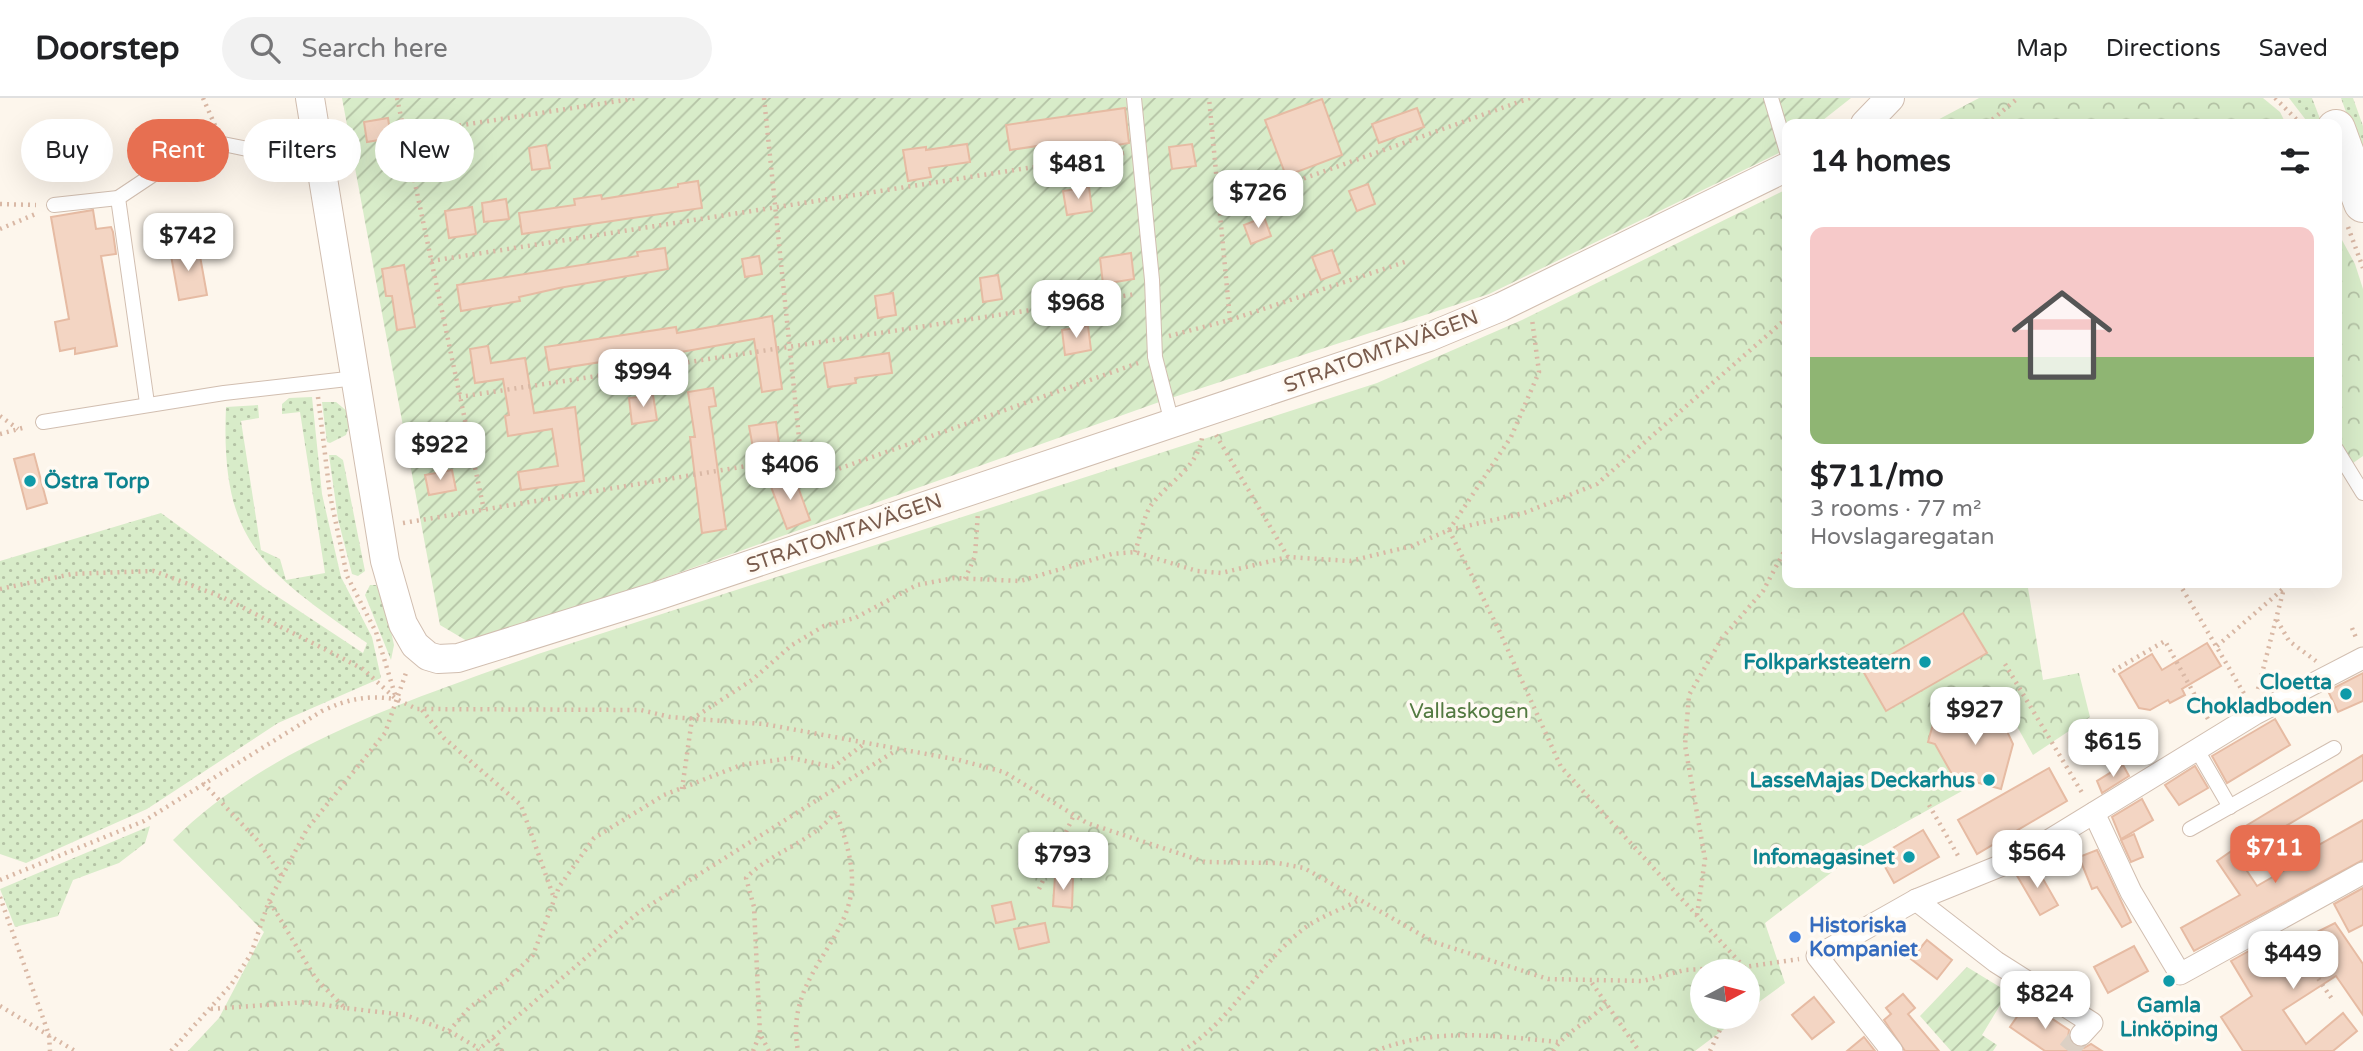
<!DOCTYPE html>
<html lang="en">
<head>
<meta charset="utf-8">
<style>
	body { margin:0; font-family:"Varela Round",sans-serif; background:#f2f2f2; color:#202124; height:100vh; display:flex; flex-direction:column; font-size:26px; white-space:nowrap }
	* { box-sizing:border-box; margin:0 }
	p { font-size:23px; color:#757577 }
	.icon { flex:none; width:38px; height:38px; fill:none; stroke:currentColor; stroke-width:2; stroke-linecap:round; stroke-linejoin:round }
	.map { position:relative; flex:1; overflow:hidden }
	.details { position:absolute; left:1782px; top:21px; width:560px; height:469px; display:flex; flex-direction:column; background:#fff; border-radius:14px; box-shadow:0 7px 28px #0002 }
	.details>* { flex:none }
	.top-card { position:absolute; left:21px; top:21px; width:665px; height:63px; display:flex; gap:14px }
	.needle { width:46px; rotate:83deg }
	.buttons { position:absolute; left:1690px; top:861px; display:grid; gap:14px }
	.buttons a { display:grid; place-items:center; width:70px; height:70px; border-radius:50%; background:#fff; box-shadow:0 7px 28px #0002; font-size:35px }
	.price { position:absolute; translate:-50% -60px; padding:0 16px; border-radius:14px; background:#fff; color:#222; font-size:23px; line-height:46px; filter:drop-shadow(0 2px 4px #0008) }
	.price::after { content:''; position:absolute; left:50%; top:42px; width:21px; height:16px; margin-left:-10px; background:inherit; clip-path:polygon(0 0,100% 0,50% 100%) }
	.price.active { background:#e76f51; color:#fff }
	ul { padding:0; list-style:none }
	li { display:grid; align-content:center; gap:14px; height:371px; padding:0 28px }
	li span { display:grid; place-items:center; height:217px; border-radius:14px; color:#555 }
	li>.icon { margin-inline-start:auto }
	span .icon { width:126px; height:126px; fill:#fffc; stroke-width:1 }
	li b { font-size:30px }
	h2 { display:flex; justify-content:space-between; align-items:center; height:84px; padding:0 28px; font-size:30px }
	.chip { padding:0 24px; border-radius:32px; background:#fff; box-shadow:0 7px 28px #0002; font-size:24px; line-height:63px }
	.chip.active { background:#e76f51; color:#fff }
	header { display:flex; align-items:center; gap:42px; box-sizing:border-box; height:98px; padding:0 35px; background:#fff; border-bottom:2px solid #e0e0e0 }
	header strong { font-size:33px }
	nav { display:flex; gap:38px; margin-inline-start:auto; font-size:24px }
	.search { width:490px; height:63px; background:#f2f2f2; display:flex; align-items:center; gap:18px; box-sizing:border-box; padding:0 24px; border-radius:38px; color:#757577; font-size:26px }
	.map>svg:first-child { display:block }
</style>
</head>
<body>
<header>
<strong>Doorstep</strong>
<div class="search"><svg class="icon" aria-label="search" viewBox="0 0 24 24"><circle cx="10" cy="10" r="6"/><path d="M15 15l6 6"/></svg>Search here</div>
<nav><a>Map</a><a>Directions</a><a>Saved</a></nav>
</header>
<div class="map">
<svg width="2363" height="953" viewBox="0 0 2363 953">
	<defs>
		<pattern id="grass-dots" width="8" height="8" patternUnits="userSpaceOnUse" patternTransform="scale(1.75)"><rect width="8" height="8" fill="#d8ecc9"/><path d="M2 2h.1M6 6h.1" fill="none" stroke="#b4c2a5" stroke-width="1.8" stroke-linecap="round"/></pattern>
		<pattern id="park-crowns" width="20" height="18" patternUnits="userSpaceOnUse" patternTransform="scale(1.75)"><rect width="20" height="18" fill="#d8ecc9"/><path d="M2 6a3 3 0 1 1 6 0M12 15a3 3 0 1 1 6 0" fill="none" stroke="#b4c2a5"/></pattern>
		<pattern id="garden-furrows" width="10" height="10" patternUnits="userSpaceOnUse" patternTransform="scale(1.75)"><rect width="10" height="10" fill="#d8ecc9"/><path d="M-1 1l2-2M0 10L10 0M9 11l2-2" fill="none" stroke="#b4c2a5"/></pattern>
	</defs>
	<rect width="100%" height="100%" fill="#fdf6ec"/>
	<g fill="url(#grass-dots)">
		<path d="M 2289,0 L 2312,0 L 2322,26 L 2309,26 Z"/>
		<path d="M 2341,0 L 2353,0 L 2363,28 L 2363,62 Z"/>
		<path d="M 312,299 L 322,396 L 341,479 L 372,539 L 381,580 L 278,625 L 147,711 L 26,765 L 0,756 L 0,463 L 161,415 L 263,489 L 363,555 L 367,545 C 264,472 220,446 226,309 L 258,307 L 259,320 L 241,323 L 261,452 L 280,461 L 286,482 L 325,475 L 300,314 L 282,316 L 282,306 L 289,300 Z"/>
		<path d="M 322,304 L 336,304 L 348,314 L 351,323 L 346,337 L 330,345 L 327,344 Z"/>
		<path d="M 329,357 L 336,357 L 343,362 L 365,473 L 358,478 L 352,476 L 338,421 Z"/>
		<path d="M 370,487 L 376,487 L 382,492 L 394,547 L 391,562 L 365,497 Z"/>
		<path d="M 150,728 L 145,745 L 119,765 L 73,782 L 58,818 L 15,829 L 0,791 Z"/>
	</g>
	<g fill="url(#park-crowns)">
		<path d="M 1979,0 L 2263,0 L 2280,14 L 2286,26 L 1930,26 Z"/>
		<path d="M 1787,91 L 1787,485 L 2043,485 L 2028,490 L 2043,582 L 2079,575 L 2090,619 L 2033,657 L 1995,589 L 1931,625 L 1962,693 L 1845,758 L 1840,768 L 1765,825 L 1785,885 L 1748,912 L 1748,873 L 1703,873 L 1703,919 L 1740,919 L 1695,953 L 188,953 L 219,920 L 264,834 L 173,742 C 269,646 414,601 538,556 L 1377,285 L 1522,222 Z"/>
		<path d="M 2336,131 L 2355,166 L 2363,191 L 2363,358 L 2353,365 L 2336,341 Z"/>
	</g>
	<g fill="url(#garden-furrows)">
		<path d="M 342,0 L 1851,0 L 1818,26 L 1787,26 L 1785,52 L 1489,196 L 1165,302 L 647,486 L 467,543 L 440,527 Z"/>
		<path d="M 1967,869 L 2008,894 L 1982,937 L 1997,947 L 1993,953 L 1951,953 L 1920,918 Z"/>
	</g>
	<g fill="#f3d5c3" stroke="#e6bba3" stroke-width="2">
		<path d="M 1322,1 L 1342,57 L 1286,78 L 1265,22 Z"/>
		<path d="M 1125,10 L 1129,45 L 1106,49 L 1105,44 L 1059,51 L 1058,45 L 1010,52 L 1006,27 Z"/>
		<path d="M 1417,10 L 1424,29 L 1379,45 L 1372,26 Z"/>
		<path d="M 388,20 L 391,40 L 367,44 L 364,24 Z"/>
		<path d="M 967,46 L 970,64 L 929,70 L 931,79 L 908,83 L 903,52 L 926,49 L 926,52 Z"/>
		<path d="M 1192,46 L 1196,68 L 1172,71 L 1169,49 Z"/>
		<path d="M 546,47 L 550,70 L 532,72 L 529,50 Z"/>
		<path d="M 698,83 L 702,110 L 522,136 L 519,115 L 575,107 L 574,101 L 601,97 L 602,101 L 678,89 L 678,86 Z"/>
		<path d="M 1368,86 L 1375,106 L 1357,113 L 1349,93 Z"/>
		<path d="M 1089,89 L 1092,113 L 1067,117 L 1063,93 Z"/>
		<path d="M 506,101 L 509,121 L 484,124 L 482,105 Z"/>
		<path d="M 472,109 L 476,136 L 449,140 L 445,113 Z"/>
		<path d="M 93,112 L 96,131 L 111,129 L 113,134 L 116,156 L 101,158 L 117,248 L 75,256 L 75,250 L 60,253 L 55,224 L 69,221 L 51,119 Z"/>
		<path d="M 1264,119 L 1271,138 L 1251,146 L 1244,127 Z"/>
		<path d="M 198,147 L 207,197 L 179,202 L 170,152 Z"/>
		<path d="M 665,150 L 668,171 L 559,190 L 519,199 L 520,203 L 461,213 L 457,187 L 638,158 L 637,154 Z"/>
		<path d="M 1332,152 L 1340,175 L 1321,182 L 1312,159 Z"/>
		<path d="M 1131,155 L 1134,181 L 1103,186 L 1100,160 Z"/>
		<path d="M 759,158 L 762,176 L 745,179 L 742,161 Z"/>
		<path d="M 404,167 L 415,229 L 397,232 L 392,198 L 386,198 L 382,171 Z"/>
		<path d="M 998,177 L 1002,201 L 983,204 L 980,180 Z"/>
		<path d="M 893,195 L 896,217 L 878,220 L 875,198 Z"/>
		<path d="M 772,218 L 782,291 L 762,294 L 754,241 L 653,259 L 653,256 L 549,272 L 545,249 L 676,229 L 677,235 Z"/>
		<path d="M 1088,228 L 1091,252 L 1065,257 L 1062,232 Z"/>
		<path d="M 488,248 L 491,265 L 525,260 L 534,315 L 575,309 L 584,383 L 521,392 L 518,374 L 558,368 L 552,331 L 508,338 L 505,318 L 509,317 L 503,281 L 475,285 L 470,251 Z"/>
		<path d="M 889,255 L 892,275 L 855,280 L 856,285 L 828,289 L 824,265 Z"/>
		<path d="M 713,290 L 716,308 L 709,309 L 726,431 L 702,435 L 690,339 L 695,339 L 688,294 Z"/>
		<path d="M 653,297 L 657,322 L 632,326 L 629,300 Z"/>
		<path d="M 776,324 L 779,346 L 753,350 L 749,328 Z"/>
		<path d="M 451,326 L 455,351 L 434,354 L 430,329 Z"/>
		<path d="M 34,356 L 47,405 L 27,411 L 14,361 Z"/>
		<path d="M 452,372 L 456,392 L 429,397 L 425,377 Z"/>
		<path d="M 794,378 L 810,422 L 787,431 L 770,386 Z"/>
		<path d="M 1963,515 L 1987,555 L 1886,613 L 1863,573 Z"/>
		<path d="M 2207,545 L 2221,568 L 2182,591 L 2185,597 L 2170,605 L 2168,602 L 2150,612 L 2139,610 L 2119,576 L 2152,556 L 2162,572 Z"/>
		<path d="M 2363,575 L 2363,603 L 2338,614 L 2328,593 Z"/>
		<path d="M 1971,610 L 2000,618 L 2013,646 L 2001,691 L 1953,678 L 1935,646 L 1928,644 L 1933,626 L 1939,628 Z"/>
		<path d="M 2275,621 L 2290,647 L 2227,685 L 2212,658 Z"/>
		<path d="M 2363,657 L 2363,682 L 2254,747 L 2244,729 Z"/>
		<path d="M 2123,667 L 2129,678 L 2102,695 L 2097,683 Z"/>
		<path d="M 2195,668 L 2208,690 L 2179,707 L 2165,687 Z"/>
		<path d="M 2049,670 L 2067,703 L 1977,756 L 1958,722 Z"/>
		<path d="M 2142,701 L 2153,722 L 2121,741 L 2112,719 Z"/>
		<path d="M 2363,722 L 2363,762 L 2194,853 L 2181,830 L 2240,797 L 2217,763 L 2233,752 L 2257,788 L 2304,761 L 2301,757 Z"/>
		<path d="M 1923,732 L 1939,759 L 1894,785 L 1879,758 Z"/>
		<path d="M 2134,736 L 2143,759 L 2131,764 L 2121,742 Z"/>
		<path d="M 2097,752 L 2131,824 L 2122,829 L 2097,789 L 2092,791 L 2079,759 Z"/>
		<path d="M 2035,767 L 2058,807 L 2040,817 L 2016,776 Z"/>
		<path d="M 1055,778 L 1073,781 L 1072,810 L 1053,808 Z"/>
		<path d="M 2363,790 L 2363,827 L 2349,834 L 2334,806 Z"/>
		<path d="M 1011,804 L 1015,821 L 996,825 L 992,808 Z"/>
		<path d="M 1045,825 L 1049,844 L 1019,851 L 1014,831 Z"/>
		<path d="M 2335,825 L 2363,866 L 2363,917 L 2336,878 L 2283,912 L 2306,946 L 2343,915 L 2357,933 L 2333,953 L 2243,953 L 2221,919 L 2252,898 L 2231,863 L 2279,836 L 2287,849 Z"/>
		<path d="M 1927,842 L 1952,862 L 1937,881 L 1911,861 Z"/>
		<path d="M 2134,848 L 2148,873 L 2108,895 L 2094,869 Z"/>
		<path d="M 1903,896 L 1915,910 L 1908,916 L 1939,953 L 1905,953 L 1884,922 L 1891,916 L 1886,910 Z"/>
		<path d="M 1814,899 L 1834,924 L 1812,941 L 1792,917 Z"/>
		<path d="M 2027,904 L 2069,932 L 2068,940 L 2073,947 L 2084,950 L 2091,946 L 2102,953 L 2045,953 L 2010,929 Z"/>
		<path d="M 1864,939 L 1875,953 L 1847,953 Z"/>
	</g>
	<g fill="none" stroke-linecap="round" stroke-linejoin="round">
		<path stroke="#dcd0c4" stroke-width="21" stroke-dasharray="21 10" stroke-linecap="butt" d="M 2068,953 L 2081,937"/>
		<defs>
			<g id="service">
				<path d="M 1134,0 L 1152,182 L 1155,259 L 1172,325"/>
				<path d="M 1771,0 L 1787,54"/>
				<path d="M 118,100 L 147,305"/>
				<path d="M 54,107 L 118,100 L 166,68 L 223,46 L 267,55 L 323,77"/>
				<path d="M 43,324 L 224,295 L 356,280"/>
				<path d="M 2336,351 L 2363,395"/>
				<path d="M 2197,652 L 2230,709"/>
				<path d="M 2190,731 L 2334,650"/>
			</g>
			<g id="pedestrian">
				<path d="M 2094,715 L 2131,794 L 2180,876 L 2363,775"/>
				<path d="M 1916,802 L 1996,864 L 2092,925 L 2081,937"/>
				<path d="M 1892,953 L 1817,858 L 1916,802 L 2022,759 L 2255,616 L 2363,560"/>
			</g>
			<g id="minor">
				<path d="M 310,0 L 385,463 L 403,526 L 415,547 L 428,558 L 438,561 L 458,560 L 657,498 L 1429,239 L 1501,209 L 1787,69"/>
				<path d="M 1865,26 L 1890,0"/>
			</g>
			<path id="secondary" d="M 2336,31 L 2363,105"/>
		</defs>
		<use href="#service" stroke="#d1beb0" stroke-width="16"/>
		<use href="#pedestrian" stroke="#d1beb0" stroke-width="23"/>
		<use href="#minor" stroke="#d1beb0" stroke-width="30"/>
		<use href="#secondary" stroke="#d6c0b0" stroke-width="40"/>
		<g stroke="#d9b8a5" stroke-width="4.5" stroke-dasharray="2 5" stroke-linecap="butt">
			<path d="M 203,0 L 217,32"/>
			<path d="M 397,0 L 484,412"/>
			<path d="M 764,0 L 801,359"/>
			<path d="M 2275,0 L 2301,26"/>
			<path d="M 1987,26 L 2018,0"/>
			<path d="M 404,36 L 638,0"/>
			<path d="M 0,106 L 36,107"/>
			<path d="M 1218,111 L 1530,0"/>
			<path d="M 2348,129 L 2363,170"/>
			<path d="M 0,131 L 38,115"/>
			<path d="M 431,163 L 1124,55"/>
			<path d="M 1230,222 L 1408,163"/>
			<path d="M 1169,238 L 1230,222 L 1209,0"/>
			<path d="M 318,299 L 330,397 L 347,478 L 376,534 L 396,600"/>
			<path d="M 459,299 L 1136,196"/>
			<path d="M 0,318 L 18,331"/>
			<path d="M 0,336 L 26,329"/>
			<path d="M 1216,337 L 1288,459"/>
			<path d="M 403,425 L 801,359 L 806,375 L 815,378 L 824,376 L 1141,264"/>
			<path d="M 1449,432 L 1498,530 L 1561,669 L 1744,869 L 1743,873"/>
			<path d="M 1449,432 L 1511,339 L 1539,274 L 1532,221"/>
			<path d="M 1135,454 C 1140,440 1143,418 1152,406 C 1169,384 1197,370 1202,340"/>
			<path d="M 965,481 L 975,458 L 978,414"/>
			<path d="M 2179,485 L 2246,599"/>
			<path d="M 0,491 L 72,476 L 154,473 L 222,499 L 340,559 L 363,571 L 396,601 L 417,611 L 641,612 L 670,619 L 764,626 L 959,662 L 1004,674 L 1087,725 L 1205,764 L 1278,765 L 1304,770 L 1434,844 L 1548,881 L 1643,883 L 1685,872 L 1744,869 L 1799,861"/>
			<path d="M 2277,522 L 2289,543 L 2316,563"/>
			<path d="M 2352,530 L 2357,542"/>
			<path d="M 2217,548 L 2283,491"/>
			<path d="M 2005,566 L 2084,698"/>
			<path d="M 2113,573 L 2165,543 L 2208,621"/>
			<path d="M 2258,591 L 2284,490"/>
			<path d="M 422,612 L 444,640 L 521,707 L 554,800"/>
			<path d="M 203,685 L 258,743 L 282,778"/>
			<path d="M 682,691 L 692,621 L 752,582 L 792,547 L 824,528 L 855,520 L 917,487 L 954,480 L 1020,483 L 1112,456 L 1135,454 L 1197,473 L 1221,475 L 1288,459 L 1350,463 L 1412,448 L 1449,432 L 1524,415 L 1597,386 L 1787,220"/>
			<path d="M 1929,707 L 1960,761"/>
			<path d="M 0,782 L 144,723 L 322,613 C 348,601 366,597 395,601"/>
			<path d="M 1039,791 L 1074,717"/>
			<path d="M 0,799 L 49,937 L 50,953"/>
			<path d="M 270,804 L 316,881 L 345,910 L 405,917 L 449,933 L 480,951"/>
			<path d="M 1697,817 L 1705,761 L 1685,647 L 1689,597 L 1722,540 L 1763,493 L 1787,448"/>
			<path d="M 2291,840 L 2334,904"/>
			<path d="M 1592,885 L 1639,953"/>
			<path d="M 0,908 L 75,953"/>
			<path d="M 211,911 L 306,904 L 345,910"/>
			<path d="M 449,933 L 469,910 L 507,882 L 533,857 L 559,789 L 594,740 L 664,697 L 741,667 L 792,660 L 833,669 L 864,646"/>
			<path d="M 493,940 L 502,953"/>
			<path d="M 171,953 L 231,887 L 251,856 L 269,803 L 307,731 L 385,635 L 407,572"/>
			<path d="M 477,953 L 639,814 L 895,653"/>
			<path d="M 753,953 L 760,936"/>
			<path d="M 769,953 L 760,936 L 754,809 L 746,780 C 772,753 814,744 836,713 C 844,737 853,762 852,787 C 849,846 784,880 798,953"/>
			<path d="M 1182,953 C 1232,923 1257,868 1302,832 C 1318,819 1341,812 1359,802"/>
			<path d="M 1376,953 C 1433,929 1498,938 1558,944"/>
			<path d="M 1553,953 C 1565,934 1590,923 1606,906"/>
			<path d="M 1710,953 L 1726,919"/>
		</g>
		<use href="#service" stroke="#fff" stroke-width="14"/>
		<use href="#pedestrian" stroke="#fff" stroke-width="21"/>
		<use href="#minor" stroke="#fff" stroke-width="28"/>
		<use href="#secondary" stroke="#fff" stroke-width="38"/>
	</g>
	<g fill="#0f9aa8" stroke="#fffaf3" stroke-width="2.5">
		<circle cx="30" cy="383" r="7"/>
		<circle cx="1925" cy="564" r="7"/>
		<circle cx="2346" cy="596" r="7"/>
		<circle cx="1989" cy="682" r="7"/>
		<circle cx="1909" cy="759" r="7"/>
		<circle cx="2169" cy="883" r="7"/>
	</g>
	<circle fill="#3f7fe0" stroke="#fffaf3" stroke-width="2.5" cx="1795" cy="839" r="7"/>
	<g text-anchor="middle" stroke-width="7" stroke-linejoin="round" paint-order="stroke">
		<g font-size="21" fill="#7a5c4d" stroke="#fffaf3">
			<text transform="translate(1381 253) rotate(-20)" y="7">STRATOMTAVÄGEN</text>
			<text transform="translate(844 435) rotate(-19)" y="7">STRATOMTAVÄGEN</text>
		</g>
		<g font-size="21" font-weight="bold" fill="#0d838f" stroke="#fffaf3" text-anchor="end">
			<text x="44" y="390" text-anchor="start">Östra Torp</text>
			<text x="1911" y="571">Folkparksteatern</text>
			<text x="2332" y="591">Cloetta<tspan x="2332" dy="24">Chokladboden</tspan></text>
			<text x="1975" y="689">LasseMajas Deckarhus</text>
			<text x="1895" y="766">Infomagasinet</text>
			<text x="2169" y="914" text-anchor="middle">Gamla<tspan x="2169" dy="24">Linköping</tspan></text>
		</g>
		<g font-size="21" fill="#537a41" stroke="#fffaf3">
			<text x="1469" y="620">Vallaskogen</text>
		</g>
		<g font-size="21" font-weight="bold" fill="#366cbe" stroke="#fffaf3" text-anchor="start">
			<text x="1809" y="834">Historiska<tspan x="1809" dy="24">Kompaniet</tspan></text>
		</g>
	</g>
</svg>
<div class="buttons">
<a><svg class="needle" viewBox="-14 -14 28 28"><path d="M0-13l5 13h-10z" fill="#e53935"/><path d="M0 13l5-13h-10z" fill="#757577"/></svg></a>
</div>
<b class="price" style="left:1078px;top:103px">$481</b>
<b class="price" style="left:1258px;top:132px">$726</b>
<b class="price" style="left:188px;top:175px">$742</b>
<b class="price" style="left:1076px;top:242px">$968</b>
<b class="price" style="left:643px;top:311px">$994</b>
<b class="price" style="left:440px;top:384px">$922</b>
<b class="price" style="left:790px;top:404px">$406</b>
<b class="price" style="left:1975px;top:649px">$927</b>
<b class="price" style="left:2113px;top:681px">$615</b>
<b class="price active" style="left:2275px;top:787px">$711</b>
<b class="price" style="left:2037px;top:792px">$564</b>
<b class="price" style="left:1063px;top:794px">$793</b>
<b class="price" style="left:2293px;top:893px">$449</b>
<b class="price" style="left:2045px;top:933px">$824</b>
<div class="top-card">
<a class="chip">Buy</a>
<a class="chip active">Rent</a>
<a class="chip">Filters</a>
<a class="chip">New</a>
</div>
<section class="details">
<h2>14 homes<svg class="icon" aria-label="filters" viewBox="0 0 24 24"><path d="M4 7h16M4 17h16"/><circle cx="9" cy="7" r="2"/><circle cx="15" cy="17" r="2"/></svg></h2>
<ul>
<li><span style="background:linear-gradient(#f6c9c9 60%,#8fb573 0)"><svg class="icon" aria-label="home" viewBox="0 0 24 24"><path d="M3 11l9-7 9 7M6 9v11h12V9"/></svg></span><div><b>$711/mo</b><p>3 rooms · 77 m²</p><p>Hovslagaregatan</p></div></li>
</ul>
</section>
</div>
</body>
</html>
